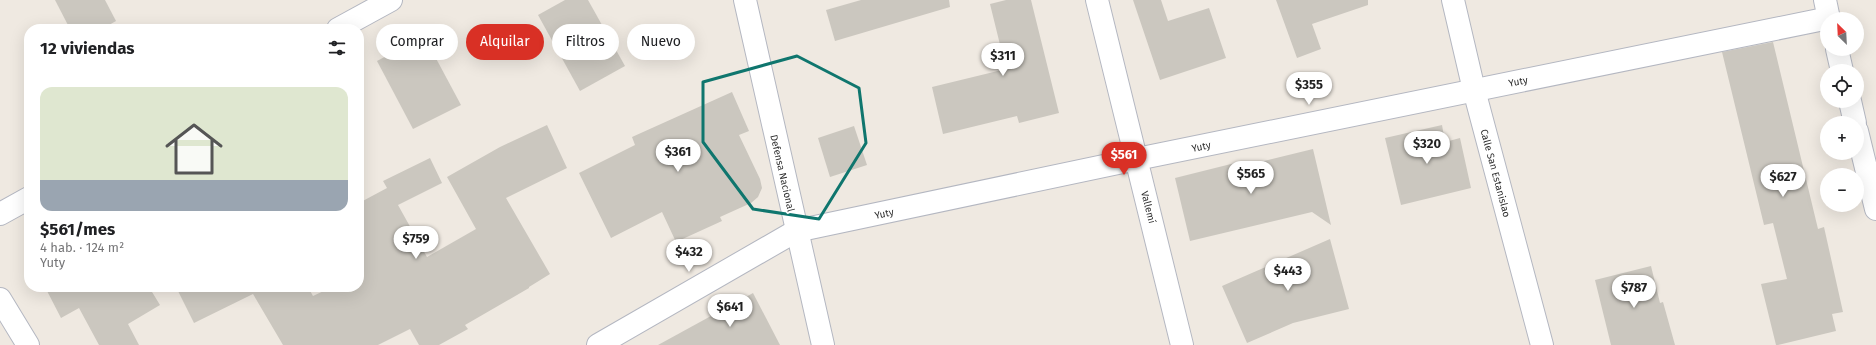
<!DOCTYPE html>
<html lang="es">
<head>
<meta charset="utf-8">
<style>
	body { margin:0; font-family:"Fira Sans",sans-serif; background:#f2f2f2; color:#202124; height:100vh; display:flex; flex-direction:column; font-size:15px; white-space:nowrap }
	* { box-sizing:border-box; margin:0 }
	p { font-size:13px; color:#757577 }
	.icon { flex:none; width:22px; height:22px; fill:none; stroke:currentColor; stroke-width:2; stroke-linecap:round; stroke-linejoin:round }
	.map { position:relative; flex:1; overflow:hidden }
	.side { position:absolute; left:24px; top:24px; width:340px; height:268px; display:flex; flex-direction:column; background:#fff; border-radius:16px; box-shadow:0 4px 16px #0002 }
	.side>* { flex:none }
	.guide { position:absolute; left:376px; top:24px; width:380px; height:36px; display:flex; gap:8px }
	.needle { width:26px; rotate:336deg }
	.tools { position:absolute; left:1820px; top:12px; display:grid; gap:8px }
	.tools a { display:grid; place-items:center; width:44px; height:44px; border-radius:50%; background:#fff; box-shadow:0 4px 16px #0002; font-size:20px }
	.price { position:absolute; translate:-50% -34px; padding:0 9px; border-radius:14px; background:#fff; color:#222; font-size:13px; line-height:26px; filter:drop-shadow(0 1px 2px #0008) }
	.price::after { content:''; position:absolute; left:50%; top:24px; width:12px; height:9px; margin-left:-6px; background:inherit; clip-path:polygon(0 0,100% 0,50% 100%) }
	.price.on { background:#d93025; color:#fff }
	ul { padding:0; list-style:none }
	li { display:grid; align-content:center; gap:8px; height:212px; padding:0 16px }
	li+li { border-top:1px solid #e0e0e0 }
	li span { display:grid; place-items:center; height:124px; border-radius:12px; color:#555 }
	li>.icon { margin-inline-start:auto }
	span .icon { width:72px; height:72px; fill:#fffc; stroke-width:1 }
	li b { font-size:17px }
	h2 { display:flex; justify-content:space-between; align-items:center; height:48px; padding:0 16px; font-size:17px }
	.chip { padding:0 14px; border-radius:18px; background:#fff; box-shadow:0 4px 16px #0002; font-size:14px; line-height:36px }
	.chip.on { background:#d93025; color:#fff }
	.map>svg:first-child { display:block }
</style>
</head>
<body>
<div class="map">
<svg width="1876" height="345" viewBox="0 0 1876 345">
	<rect width="100%" height="100%" fill="#efe9e1"/>
	<g fill="#cbc7bf">
		<path d="M 55,0 L 105,0 L 116,21 L 102,29 L 70,29 Z"/>
		<path d="M 565,0 L 588,0 L 625,66 L 580,91 L 538,15 Z"/>
		<path d="M 861,0 L 949,0 L 950,7 L 835,41 L 826,10 Z"/>
		<path d="M 1006,0 L 1031,0 L 1059,113 L 1019,123 L 1017,116 L 943,134 L 932,87 L 1006,69 L 990,4 Z"/>
		<path d="M 1133,0 L 1161,0 L 1168,21 L 1209,8 L 1226,58 L 1160,80 Z"/>
		<path d="M 1276,0 L 1368,0 L 1368,5 L 1312,24 L 1321,49 L 1297,58 Z"/>
		<path d="M 424,36 L 461,105 L 413,129 L 377,61 Z"/>
		<path d="M 1773,42 L 1818,229 L 1824,227 L 1843,312 L 1832,314 L 1836,331 L 1778,345 L 1776,345 L 1761,284 L 1787,279 L 1773,223 L 1764,225 L 1722,52 Z"/>
		<path d="M 732,92 L 749,131 L 739,135 L 760,179 L 762,188 L 758,197 L 751,203 L 720,217 L 722,221 L 676,242 L 662,212 L 611,238 L 579,173 L 635,145 L 632,137 Z"/>
		<path d="M 547,125 L 567,168 L 506,198 L 550,274 L 529,287 L 529,288 L 465,325 L 468,329 L 439,345 L 419,345 L 410,329 L 378,345 L 283,345 L 253,294 L 194,323 L 176,287 L 308,287 L 313,296 L 332,287 L 359,287 L 359,203 L 387,188 L 383,181 L 430,158 L 442,183 L 398,205 L 427,257 L 476,229 L 447,177 L 500,147 Z"/>
		<path d="M 1442,125 L 1445,142 L 1460,138 L 1471,188 L 1401,205 L 1385,138 Z"/>
		<path d="M 854,126 L 867,165 L 830,177 L 818,138 Z"/>
		<path d="M 1313,149 L 1331,225 L 1312,212 L 1190,241 L 1175,178 L 1243,161 L 1244,166 Z"/>
		<path d="M 1330,239 L 1349,309 L 1293,323 L 1247,343 L 1222,286 Z"/>
		<path d="M 1651,266 L 1660,303 L 1663,302 L 1675,345 L 1611,345 L 1595,280 Z"/>
		<path d="M 45,287 L 149,287 L 160,305 L 128,324 L 139,345 L 99,345 L 79,308 L 61,318 Z"/>
		<path d="M 753,293 L 780,345 L 658,345 Z"/>
	</g>
	<g fill="none" stroke-linecap="round" stroke-linejoin="round">
		<defs>
			<g id="minor">
				<path d="M 745,0 L 823,345"/>
				<path d="M 1097,0 L 1182,345"/>
				<path d="M 1453,0 L 1474,90 L 1542,345"/>
				<path d="M 338,29 L 391,0"/>
				<path d="M 0,214 L 29,198"/>
				<path d="M 598,345 L 796,231 L 1137,159 L 1829,18"/>
			</g>
			<g id="tertiary">
				<path d="M 1825,0 L 1829,19"/>
				<path d="M 1837,49 L 1842,71"/>
				<path d="M 1850,101 L 1855,123"/>
				<path d="M 1857,131 L 1876,209"/>
				<path d="M 0,299 L 28,345"/>
			</g>
		</defs>
		<use href="#minor" stroke="#b4b7c1" stroke-width="24"/>
		<use href="#tertiary" stroke="#b4b7c1" stroke-width="24"/>
		<use href="#minor" stroke="#fff" stroke-width="22"/>
		<use href="#tertiary" stroke="#fff" stroke-width="22"/>
	</g>
	<path fill="none" stroke="#0f766e" stroke-width="3" stroke-linejoin="round" d="M 797,56 L 859,88 L 866,143 L 819,219 L 753,209 L 703,142 L 703,82 Z"/>
	<g text-anchor="middle" stroke-width="3.5" stroke-linejoin="round" paint-order="stroke">
		<g font-size="10" fill="#2e2e2e" stroke="#fff">
			<text transform="translate(1518 81) rotate(-11)" y="4">Yuty</text>
			<text transform="translate(1201 146) rotate(-12)" y="4">Yuty</text>
			<text transform="translate(783 173) rotate(77)" y="4">Defensa Nacional</text>
			<text transform="translate(1496 173) rotate(75)" y="4">Calle San Estanislao</text>
			<text transform="translate(1149 207) rotate(76)" y="4">Vallemí</text>
			<text transform="translate(884 213) rotate(-12)" y="4">Yuty</text>
		</g>
	</g>
</svg>
<div class="tools">
<a><svg class="needle" viewBox="-14 -14 28 28"><path d="M0-13l5 13h-10z" fill="#e53935"/><path d="M0 13l5-13h-10z" fill="#757577"/></svg></a>
<a><svg class="icon" aria-label="locate" viewBox="0 0 24 24"><circle cx="12" cy="12" r="6"/><path d="M12 2v4M12 18v4M2 12h4M18 12h4"/></svg></a>
<a>+</a>
<a>−</a>
</div>
<b class="price" style="left:1003px;top:77px">$311</b>
<b class="price" style="left:1309px;top:106px">$355</b>
<b class="price" style="left:1427px;top:165px">$320</b>
<b class="price" style="left:678px;top:173px">$361</b>
<b class="price on" style="left:1124px;top:176px">$561</b>
<b class="price" style="left:1251px;top:195px">$565</b>
<b class="price" style="left:1783px;top:198px">$627</b>
<b class="price" style="left:416px;top:260px">$759</b>
<b class="price" style="left:689px;top:273px">$432</b>
<b class="price" style="left:1288px;top:292px">$443</b>
<b class="price" style="left:1634px;top:309px">$787</b>
<b class="price" style="left:730px;top:328px">$641</b>
<div class="guide">
<a class="chip">Comprar</a>
<a class="chip on">Alquilar</a>
<a class="chip">Filtros</a>
<a class="chip">Nuevo</a>
</div>
<section class="side">
<h2>12 viviendas<svg class="icon" aria-label="filters" viewBox="0 0 24 24"><path d="M4 7h16M4 17h16"/><circle cx="9" cy="7" r="2"/><circle cx="15" cy="17" r="2"/></svg></h2>
<ul>
<li><span style="background:linear-gradient(#dfe7d0 75%,#9aa5b1 0)"><svg class="icon" aria-label="home" viewBox="0 0 24 24"><path d="M3 11l9-7 9 7M6 9v11h12V9"/></svg></span><div><b>$561/mes</b><p>4 hab. · 124 m²</p><p>Yuty</p></div></li>
</ul>
</section>
</div>
</body>
</html>
